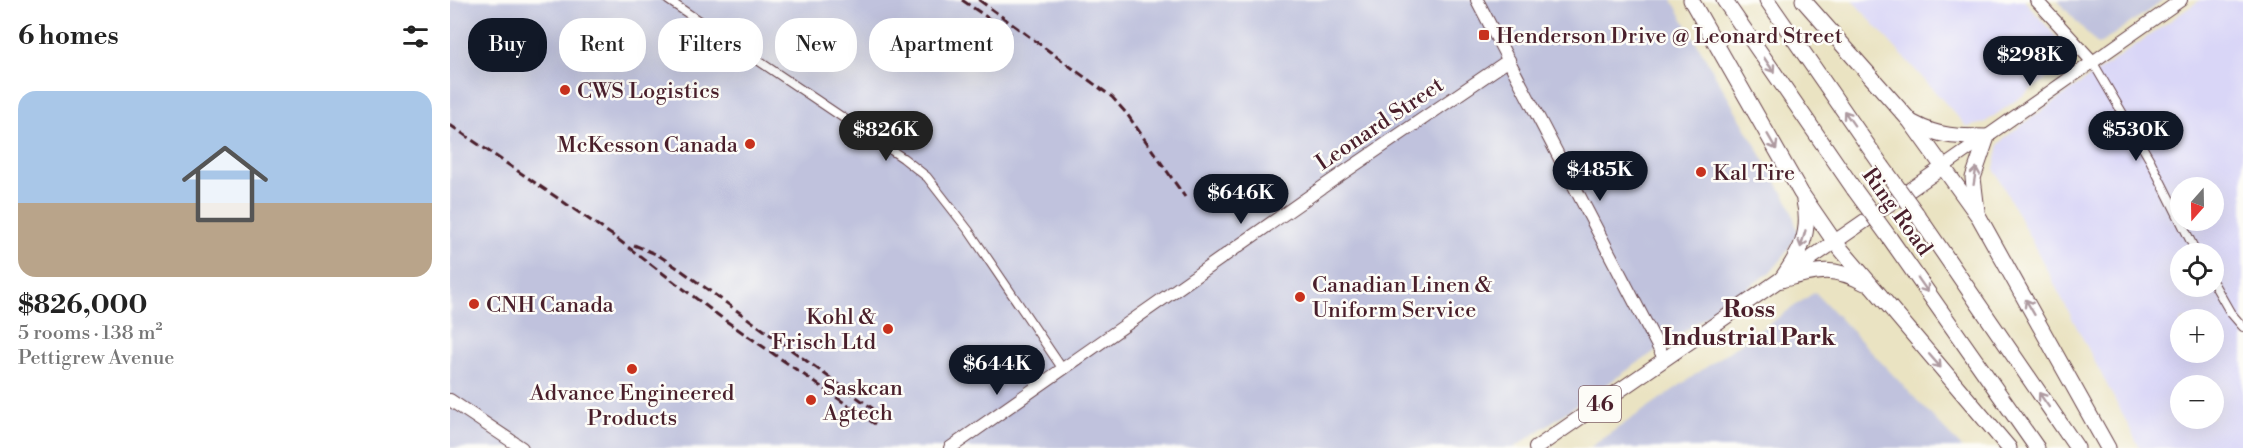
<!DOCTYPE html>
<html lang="en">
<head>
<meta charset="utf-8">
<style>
	body { margin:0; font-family:"Libre Bodoni",serif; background:#f2f2f2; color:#222; height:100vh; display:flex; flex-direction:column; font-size:22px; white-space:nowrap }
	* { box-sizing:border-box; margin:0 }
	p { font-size:20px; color:#767676 }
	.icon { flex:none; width:33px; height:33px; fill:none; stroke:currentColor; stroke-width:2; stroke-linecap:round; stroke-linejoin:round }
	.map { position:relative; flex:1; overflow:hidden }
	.panel { display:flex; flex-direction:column; background:#fff; width:450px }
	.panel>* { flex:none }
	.guide { position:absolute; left:18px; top:18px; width:570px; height:54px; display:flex; gap:12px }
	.needle { width:39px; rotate:200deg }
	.controls { position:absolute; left:1720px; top:177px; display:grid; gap:12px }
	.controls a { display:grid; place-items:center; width:54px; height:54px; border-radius:50%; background:#fff; box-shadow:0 6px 24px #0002; font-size:30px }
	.price { position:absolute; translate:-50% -51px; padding:0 14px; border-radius:21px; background:#111827; color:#fff; font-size:20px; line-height:39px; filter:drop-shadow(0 2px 3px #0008) }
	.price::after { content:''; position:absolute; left:50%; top:36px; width:18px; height:14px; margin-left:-9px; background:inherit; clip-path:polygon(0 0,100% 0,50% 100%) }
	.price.active { background:#222; color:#fff }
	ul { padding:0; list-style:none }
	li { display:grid; align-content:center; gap:12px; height:318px; padding:0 18px }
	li+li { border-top:2px solid #e0e0e0 }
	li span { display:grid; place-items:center; height:186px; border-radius:18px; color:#555 }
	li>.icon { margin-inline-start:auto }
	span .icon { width:108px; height:108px; fill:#fffc; stroke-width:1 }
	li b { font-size:26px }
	h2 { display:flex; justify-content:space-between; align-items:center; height:72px; padding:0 18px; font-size:26px }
	.chip { padding:0 21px; border-radius:24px; background:#fff; box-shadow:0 6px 24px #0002; font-size:21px; line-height:54px }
	.chip.active { background:#111827; color:#fff }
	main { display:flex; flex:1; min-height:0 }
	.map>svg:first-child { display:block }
</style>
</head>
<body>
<main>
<section class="panel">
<h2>6 homes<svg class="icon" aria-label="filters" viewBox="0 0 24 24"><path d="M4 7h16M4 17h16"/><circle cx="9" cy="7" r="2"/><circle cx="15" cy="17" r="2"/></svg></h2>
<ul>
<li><span style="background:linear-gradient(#a9c7e8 60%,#b9a48a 0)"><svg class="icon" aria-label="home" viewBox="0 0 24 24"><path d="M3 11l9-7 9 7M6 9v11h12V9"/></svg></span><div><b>$826,000</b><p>5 rooms · 138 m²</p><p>Pettigrew Avenue</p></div></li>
</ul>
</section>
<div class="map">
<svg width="1793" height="448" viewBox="0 0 1793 448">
	<rect width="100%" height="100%" fill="#fdfcf7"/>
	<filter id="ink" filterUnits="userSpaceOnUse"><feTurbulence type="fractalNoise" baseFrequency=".0167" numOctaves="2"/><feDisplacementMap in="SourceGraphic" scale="12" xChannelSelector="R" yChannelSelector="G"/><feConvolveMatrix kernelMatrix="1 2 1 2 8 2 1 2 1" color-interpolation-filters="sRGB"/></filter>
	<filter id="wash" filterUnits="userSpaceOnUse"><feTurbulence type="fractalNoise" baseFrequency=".008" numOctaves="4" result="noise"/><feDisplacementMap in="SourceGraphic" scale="24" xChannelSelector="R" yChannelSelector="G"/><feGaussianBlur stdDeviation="1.35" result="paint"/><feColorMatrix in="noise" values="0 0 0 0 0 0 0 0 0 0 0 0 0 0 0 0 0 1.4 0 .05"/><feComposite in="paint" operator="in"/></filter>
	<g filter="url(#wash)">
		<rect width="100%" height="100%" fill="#eae3c2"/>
		<g fill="#d9d6f7" fill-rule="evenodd">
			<path d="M 1402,0 L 1574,0 L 1620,53 L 1616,65 L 1534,123 L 1517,127 Z"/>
			<path d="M 1750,0 L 1793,0 L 1793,448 L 1690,448 L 1544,169 L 1549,144 L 1563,131 ZM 1731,188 L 1764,188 L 1764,220 L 1731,220 ZM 1731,254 L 1764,254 L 1764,286 L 1731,286 ZM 1731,320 L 1764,320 L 1764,352 L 1731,352 ZM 1731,386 L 1764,386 L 1764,418 L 1731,418 Z"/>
		</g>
		<g fill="#c0c2dd">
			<path d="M 0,0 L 1222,0 L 1340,205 L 1348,233 L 1331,260 L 1319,273 L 1064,448 L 0,448 Z"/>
			<path d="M 1607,0 L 1714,0 L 1648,45 Z"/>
			<path d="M 1365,292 L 1512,448 L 1139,448 Z"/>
		</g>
	</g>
	<g filter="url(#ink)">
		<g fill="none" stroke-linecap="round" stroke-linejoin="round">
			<defs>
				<g id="street">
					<path d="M 218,0 L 453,158 L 477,177 L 519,231 L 612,368"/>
					<path d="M 1642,61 L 1700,160 L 1747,254"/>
					<path d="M 1764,284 L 1780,312 L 1793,327"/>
				</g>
				<g id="secondary">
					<path d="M 1027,0 L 1214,358"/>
					<path d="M 1586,0 L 1642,61"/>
					<path d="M 1493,167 L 1731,0"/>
					<path d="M 0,400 L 72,448"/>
					<path d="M 500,448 L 877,184 L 1059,60"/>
				</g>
				<path id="primary" d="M 1086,448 L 1493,167"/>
				<g id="highway">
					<path d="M 1241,0 L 1351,193 L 1384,241 L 1559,448"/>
					<path d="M 1274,0 L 1404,189"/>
					<path d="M 1317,0 L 1432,166"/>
					<path d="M 1353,0 L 1460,121 L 1529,217 L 1658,448"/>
					<path d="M 1463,123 C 1489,137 1508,137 1537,137 L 1523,178 L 1527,211"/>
					<path d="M 1466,213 L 1627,448"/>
					<path d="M 1439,237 L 1587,448"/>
					<path d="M 1331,280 C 1349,254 1362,234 1354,201"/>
					<path d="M 1331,280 C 1366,271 1381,265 1415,283"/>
				</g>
			</defs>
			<use href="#street" stroke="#623c42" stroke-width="10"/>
			<use href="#secondary" stroke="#623c42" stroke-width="14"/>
			<use href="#primary" stroke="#623c42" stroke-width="16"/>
			<use href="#highway" stroke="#623c42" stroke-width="17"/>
			<use href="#street" stroke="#fff" stroke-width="8"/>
			<use href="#secondary" stroke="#fff" stroke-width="12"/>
			<use href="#primary" stroke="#fff" stroke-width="14"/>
			<use href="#highway" stroke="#fff" stroke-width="15"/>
			<g stroke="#4a1f2b" stroke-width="3" stroke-dasharray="9 4.5" stroke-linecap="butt">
				<path d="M 512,0 L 561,34"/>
				<path d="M 529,0 L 662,97 L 677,114 L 735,197"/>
				<path d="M 0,125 L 162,235 L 276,321 L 425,424"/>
				<path d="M 184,245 L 208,255 L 232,271 L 426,411"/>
			</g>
			<defs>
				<g id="highway-bridge">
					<path d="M 1432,166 L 1466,213"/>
					<path d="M 1404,189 L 1439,237"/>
				</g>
			</defs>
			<use href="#highway-bridge" stroke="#623c42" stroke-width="17" stroke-linecap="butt"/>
			<use href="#highway-bridge" stroke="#fff" stroke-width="15"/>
		</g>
		<defs><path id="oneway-shaft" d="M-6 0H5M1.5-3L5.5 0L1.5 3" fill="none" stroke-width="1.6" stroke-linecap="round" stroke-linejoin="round" transform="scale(1.5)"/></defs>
		<g stroke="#ae9aa0">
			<use href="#oneway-shaft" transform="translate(1319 65) rotate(56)"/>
			<use href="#oneway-shaft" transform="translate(1399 118) rotate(-125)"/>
			<use href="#oneway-shaft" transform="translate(1322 142) rotate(60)"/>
			<use href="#oneway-shaft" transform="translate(1525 176) rotate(-81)"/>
			<use href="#oneway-shaft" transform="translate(1353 239) rotate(106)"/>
			<use href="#oneway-shaft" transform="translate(1473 285) rotate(55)"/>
			<use href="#oneway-shaft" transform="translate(1580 307) rotate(-120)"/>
			<use href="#oneway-shaft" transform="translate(1485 361) rotate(49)"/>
			<use href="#oneway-shaft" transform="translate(1594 400) rotate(-125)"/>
		</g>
	</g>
	<g fill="#c8321e" stroke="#fdfcf7" stroke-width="2">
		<rect x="1028" y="29" width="12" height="12" rx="3"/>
		<circle cx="115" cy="90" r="6"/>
		<circle cx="300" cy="144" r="6"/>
		<circle cx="1251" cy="172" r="6"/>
		<circle cx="850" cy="297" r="6"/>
		<circle cx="24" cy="304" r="6"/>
		<circle cx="438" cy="329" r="6"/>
		<circle cx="182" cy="369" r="6"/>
		<circle cx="361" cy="400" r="6"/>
	</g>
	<g text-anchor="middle" stroke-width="5" stroke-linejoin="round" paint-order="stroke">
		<rect fill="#fdfcf7" stroke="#806168" stroke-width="1.5" x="1129" y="386" width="42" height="36" rx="4.5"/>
		<g font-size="21" font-weight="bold" fill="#4a1f2b">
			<text x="1150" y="411">46</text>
		</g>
		<g font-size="22" fill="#4a1f2b" stroke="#fdfcf7" text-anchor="start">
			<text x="1046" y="43">Henderson Drive @ Leonard Street</text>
			<text x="127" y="98">CWS Logistics</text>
			<text x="288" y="152" text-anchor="end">McKesson Canada</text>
			<text x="1263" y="180">Kal Tire</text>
			<text x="862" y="292">Canadian Linen &amp;<tspan x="862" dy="25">Uniform Service</tspan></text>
			<text x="36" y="312">CNH Canada</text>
			<text x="426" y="324" text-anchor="end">Kohl &amp;<tspan x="426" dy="25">Frisch Ltd</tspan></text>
			<text x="373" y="395">Saskcan<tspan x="373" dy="25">Agtech</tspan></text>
			<text x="182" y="400" text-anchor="middle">Advance Engineered<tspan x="182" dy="25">Products</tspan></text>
		</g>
		<g font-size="22" fill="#4a1f2b" stroke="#fdfcf7">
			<text transform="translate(929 123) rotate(-34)" y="8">Leonard Street</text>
			<text transform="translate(1448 211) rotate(54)" y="8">Ring Road</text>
		</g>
		<g font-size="24" font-weight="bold" fill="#4a1f2b" stroke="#fdfcf7">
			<text x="1299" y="317">Ross<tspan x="1299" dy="28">Industrial Park</tspan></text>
		</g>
	</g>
</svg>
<div class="controls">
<a><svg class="needle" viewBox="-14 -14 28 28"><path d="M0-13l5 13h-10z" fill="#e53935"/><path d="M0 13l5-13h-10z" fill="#767676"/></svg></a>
<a><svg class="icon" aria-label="locate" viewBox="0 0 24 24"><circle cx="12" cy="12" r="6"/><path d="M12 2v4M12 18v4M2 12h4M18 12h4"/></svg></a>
<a>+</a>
<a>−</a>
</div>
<b class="price" style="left:1580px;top:87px">$298K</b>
<b class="price active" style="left:436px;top:162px">$826K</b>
<b class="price" style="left:1686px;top:162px">$530K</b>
<b class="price" style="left:1150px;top:202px">$485K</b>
<b class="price" style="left:791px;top:225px">$646K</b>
<b class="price" style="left:547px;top:396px">$644K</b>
<div class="guide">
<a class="chip active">Buy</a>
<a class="chip">Rent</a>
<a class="chip">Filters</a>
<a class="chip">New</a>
<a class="chip">Apartment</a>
</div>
</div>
</main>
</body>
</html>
